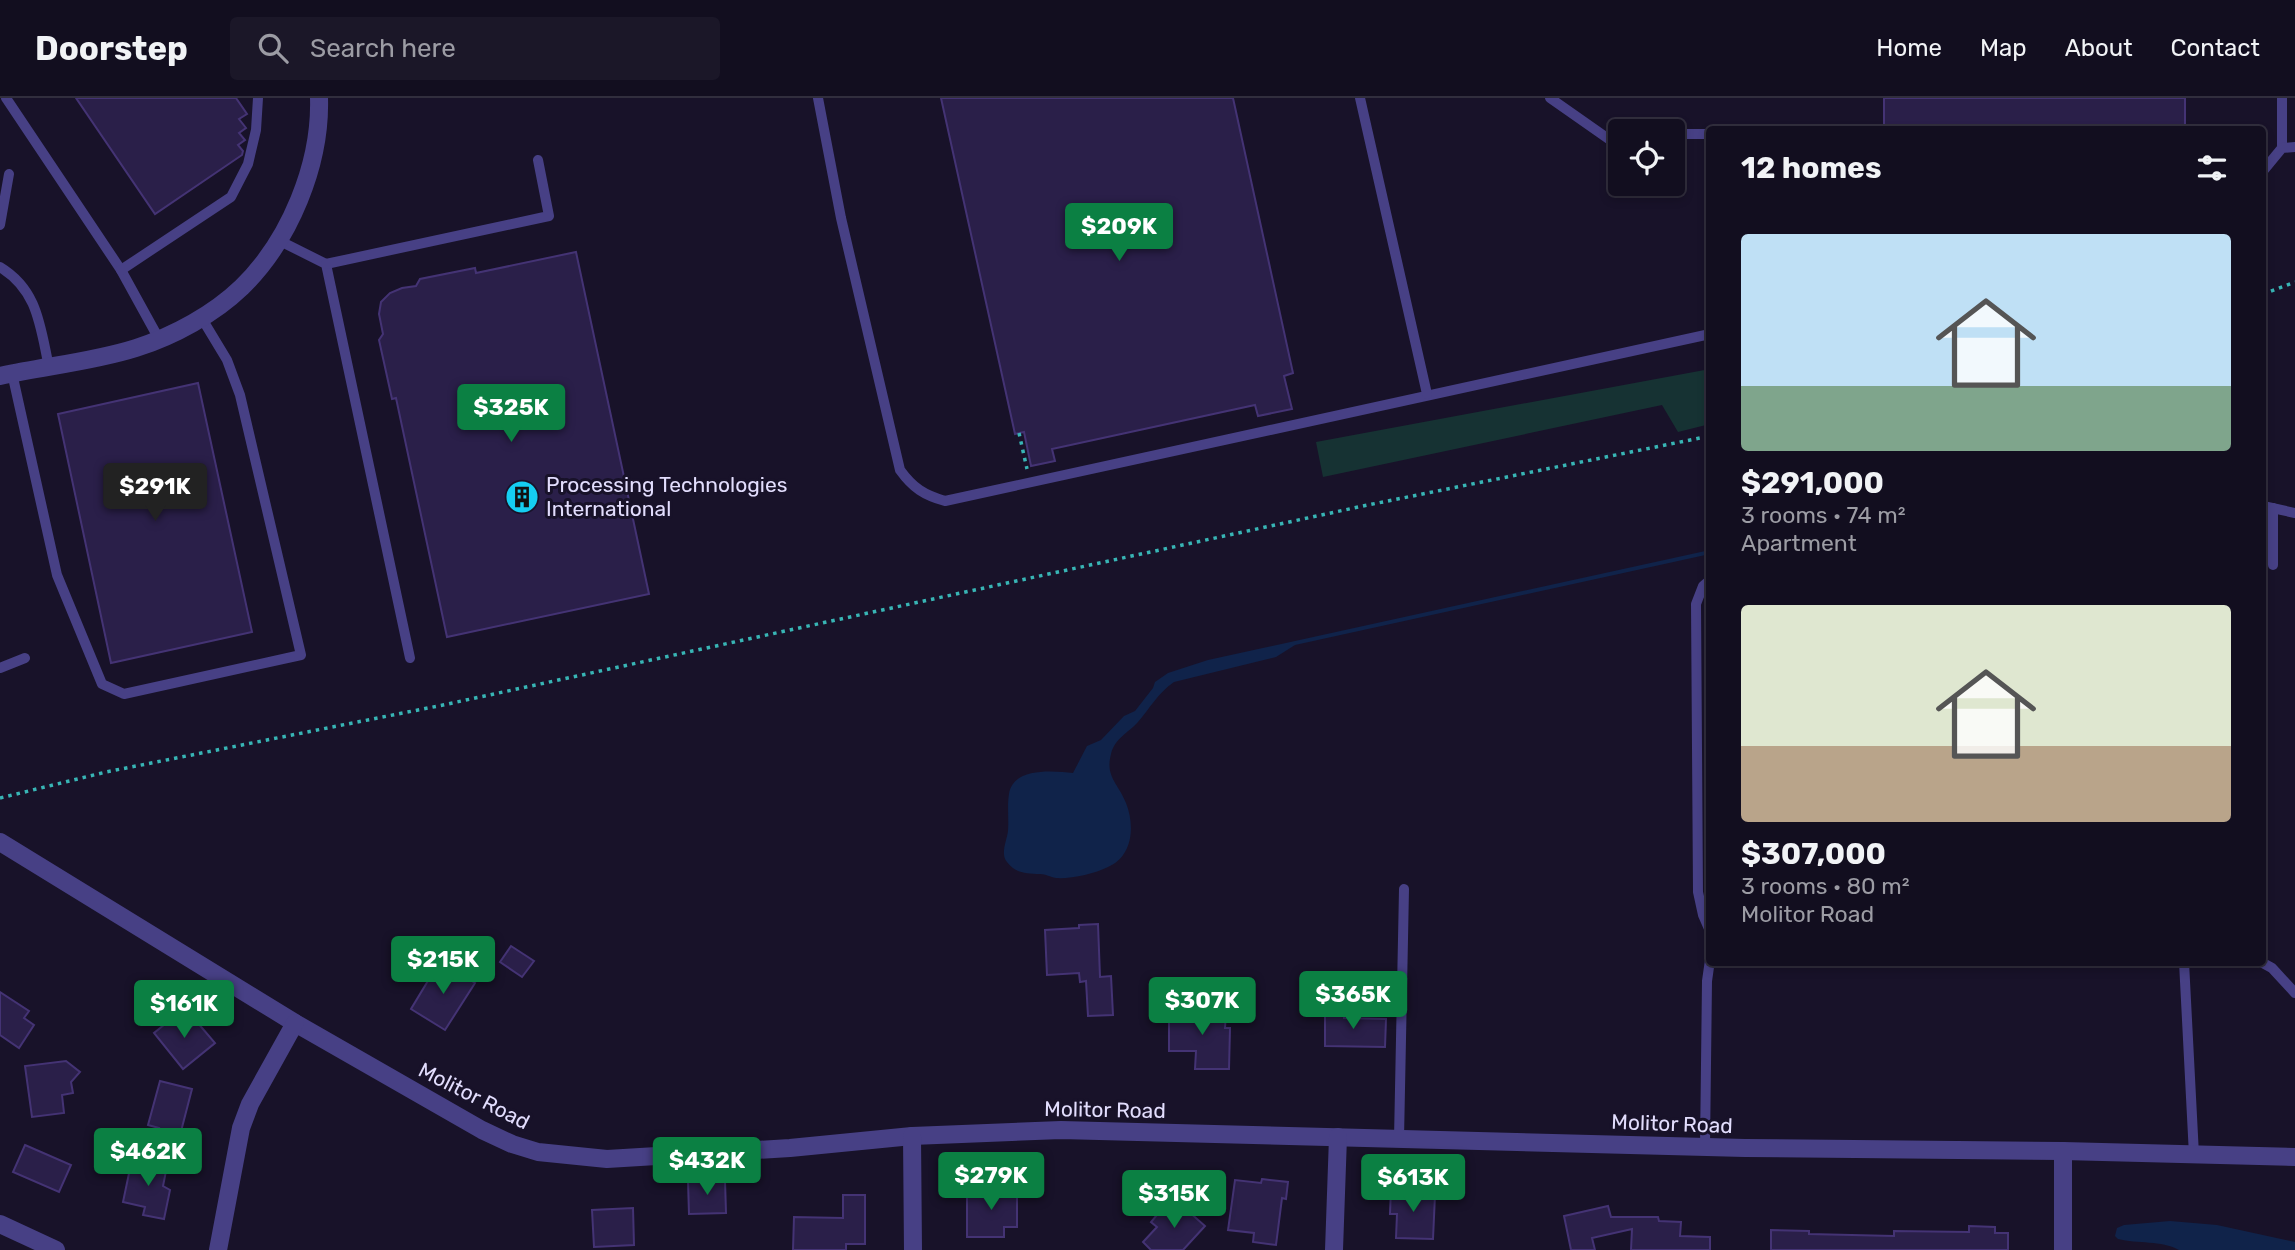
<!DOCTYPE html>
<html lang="en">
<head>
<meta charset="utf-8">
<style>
	body { margin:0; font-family:Rubik,sans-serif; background:#1b1728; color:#f1f3f6; height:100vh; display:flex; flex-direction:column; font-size:26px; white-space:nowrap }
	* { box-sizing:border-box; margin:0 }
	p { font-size:23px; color:#9c9ca4 }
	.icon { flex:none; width:38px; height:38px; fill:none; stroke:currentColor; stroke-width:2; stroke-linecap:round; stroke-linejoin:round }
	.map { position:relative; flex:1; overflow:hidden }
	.details { position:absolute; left:1706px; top:28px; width:560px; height:840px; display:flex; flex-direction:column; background:#120e1f; border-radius:7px; box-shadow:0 4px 10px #0003,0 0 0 2px #312e3d }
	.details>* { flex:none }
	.controls { position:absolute; left:1608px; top:21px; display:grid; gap:14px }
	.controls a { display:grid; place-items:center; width:77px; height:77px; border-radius:7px; background:#120e1f; box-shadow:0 4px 10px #0003,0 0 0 2px #312e3d; font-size:35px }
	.price { position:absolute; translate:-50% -60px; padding:0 16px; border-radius:7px; background:#0b8043; color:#fff; font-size:23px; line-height:46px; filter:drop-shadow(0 2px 4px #0008) }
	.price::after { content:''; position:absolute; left:50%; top:42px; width:21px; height:16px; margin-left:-10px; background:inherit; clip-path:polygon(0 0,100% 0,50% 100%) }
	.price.active { background:#222; color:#fff }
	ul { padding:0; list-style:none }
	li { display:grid; align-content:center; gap:14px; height:371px; padding:0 35px }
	li span { display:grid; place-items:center; height:217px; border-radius:7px; color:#555 }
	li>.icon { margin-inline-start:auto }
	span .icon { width:126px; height:126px; fill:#fffc; stroke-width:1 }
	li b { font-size:30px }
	h2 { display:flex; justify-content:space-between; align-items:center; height:84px; padding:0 35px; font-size:30px }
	header { display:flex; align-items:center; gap:42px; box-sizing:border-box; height:98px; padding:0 35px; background:#120e1f; border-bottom:2px solid #312e3d }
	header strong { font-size:33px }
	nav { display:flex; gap:38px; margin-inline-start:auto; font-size:24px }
	.search { width:490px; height:63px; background:#1b1728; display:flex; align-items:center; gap:18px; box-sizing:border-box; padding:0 24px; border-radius:7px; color:#9c9ca4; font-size:26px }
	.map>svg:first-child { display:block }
</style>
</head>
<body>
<header>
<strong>Doorstep</strong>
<div class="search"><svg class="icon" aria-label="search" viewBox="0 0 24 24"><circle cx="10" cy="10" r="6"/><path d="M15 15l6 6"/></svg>Search here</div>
<nav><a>Home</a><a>Map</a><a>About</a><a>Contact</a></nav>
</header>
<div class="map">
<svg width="2295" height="1152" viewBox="0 0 2295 1152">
	<rect width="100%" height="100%" fill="#181229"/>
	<path fill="#163233" d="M 1710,271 L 1710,326 L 1678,334 L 1662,307 L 1323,379 L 1316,344 Z"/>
	<g fill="#10234a">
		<path d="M 1710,452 L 1710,456 L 1295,547 L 1276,559 L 1174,584 C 1158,595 1150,610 1138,624 C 1128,635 1115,640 1111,656 C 1105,679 1118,685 1126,705 C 1135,728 1133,758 1108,769 C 1094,776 1071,781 1056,780 C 1050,779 1046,776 1040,776 C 1027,775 1016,776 1007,764 C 1000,756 1007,742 1008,733 C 1009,721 1007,708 1009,696 C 1013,669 1053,673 1073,675 L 1087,648 L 1101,642 L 1124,618 L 1135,613 L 1153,590 L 1155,584 L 1168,575 L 1208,562 Z"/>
		<path d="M 2170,1123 L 2217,1127 L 2295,1144 L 2295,1152 L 2179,1152 C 2161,1142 2138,1146 2118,1141 L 2115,1138 L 2117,1130 L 2124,1127 Z"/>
	</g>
	<g fill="#2a1f49" stroke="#443374" stroke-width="2">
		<path d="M 76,0 L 236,0 L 247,16 L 239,21 L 246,30 L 239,35 L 245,42 L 238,47 L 243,53 L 242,57 L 155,116 Z"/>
		<path d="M 941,0 L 1233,0 L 1293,275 L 1284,278 L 1292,311 L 1258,318 L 1255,307 L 1052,351 L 1055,363 L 1031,368 L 1024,334 L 1015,336 Z"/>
		<rect x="1884" y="0" width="301" height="32"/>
		<path d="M 576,154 L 649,496 L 447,539 L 396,300 L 392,301 L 379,242 L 383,236 L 379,216 L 381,204 L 390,195 L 402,190 L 416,188 L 420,181 L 475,170 L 476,175 Z"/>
		<path d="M 198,285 L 252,534 L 111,565 L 58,316 Z"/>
		<path d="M 1098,826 L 1100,879 L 1111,878 L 1113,917 L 1088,918 L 1086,883 L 1080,884 L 1079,875 L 1047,877 L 1045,832 L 1079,830 L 1079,827 Z"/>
		<path d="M 511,848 L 534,863 L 522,879 L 500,864 Z"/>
		<path d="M 440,863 L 475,885 L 445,932 L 411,911 Z"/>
		<path d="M 0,894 L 29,913 L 24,920 L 34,927 L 19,950 L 0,937 Z"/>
		<path d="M 1192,905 L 1209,906 L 1209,916 L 1226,916 L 1225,930 L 1230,930 L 1229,971 L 1195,971 L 1196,953 L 1169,953 L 1169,918 L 1191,918 Z"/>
		<path d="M 1325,911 L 1344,911 L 1344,920 L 1386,921 L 1385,949 L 1325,948 Z"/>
		<path d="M 180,914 L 192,928 L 197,924 L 215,945 L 183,971 L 154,935 Z"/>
		<path d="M 66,963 L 80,974 L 71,984 L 73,995 L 62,997 L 64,1015 L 32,1019 L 25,968 Z"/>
		<path d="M 160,983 L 192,991 L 179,1041 L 157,1036 L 159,1030 L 148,1027 Z"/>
		<path d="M 25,1047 L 71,1067 L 59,1094 L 13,1074 Z"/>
		<path d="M 132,1061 L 167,1068 L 163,1088 L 170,1092 L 164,1121 L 143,1117 L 145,1109 L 123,1104 Z"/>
		<path d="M 1262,1081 L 1288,1084 L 1286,1101 L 1282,1100 L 1276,1147 L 1253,1144 L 1254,1135 L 1228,1132 L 1235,1082 L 1261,1085 Z"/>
		<path d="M 725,1082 L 726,1115 L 689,1116 L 688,1083 Z"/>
		<path d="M 967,1090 L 1017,1092 L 1017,1129 L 1004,1129 L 1004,1139 L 967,1139 Z"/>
		<path d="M 1391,1090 L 1409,1091 L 1409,1096 L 1435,1097 L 1433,1141 L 1396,1140 L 1397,1116 L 1390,1116 Z"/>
		<path d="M 843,1097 L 865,1097 L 865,1146 L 846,1146 L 846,1152 L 793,1152 L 794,1119 L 843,1120 Z"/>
		<path d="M 1179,1105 L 1205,1128 L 1183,1152 L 1151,1152 L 1143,1144 L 1157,1129 L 1151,1124 L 1161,1112 L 1168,1118 Z"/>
		<path d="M 1608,1108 L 1611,1119 L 1658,1119 L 1659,1123 L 1681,1124 L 1680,1138 L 1710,1139 L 1710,1152 L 1631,1152 L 1632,1131 L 1592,1140 L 1595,1152 L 1571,1152 L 1564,1118 Z"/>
		<path d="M 633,1110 L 634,1147 L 594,1149 L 592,1112 Z"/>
		<path d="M 1969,1128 L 1995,1129 L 1995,1135 L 2008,1135 L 2008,1152 L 1771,1152 L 1771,1132 L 1809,1133 L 1809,1136 L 1894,1138 L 1894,1133 L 1969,1134 Z"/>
	</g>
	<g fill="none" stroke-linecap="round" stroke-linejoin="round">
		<g stroke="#38b5b5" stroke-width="3.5" stroke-dasharray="3.5 5" stroke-linecap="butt">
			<path d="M 2263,196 L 2295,184"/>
			<path d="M 1019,335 L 1027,371"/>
			<path d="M 0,700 L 106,674 L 443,607 L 1363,408 L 1710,338"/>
		</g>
		<g stroke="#474085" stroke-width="10">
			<path d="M 6,0 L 121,172 L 159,241"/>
			<path d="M 818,0 L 841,120 L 900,372 C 913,390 924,397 945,403 L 1710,236"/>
			<path d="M 1360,0 L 1427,296"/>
			<path d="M 1550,0 L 1610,42 L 1620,41"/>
			<path d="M 2282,0 L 2282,50"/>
			<path d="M 1673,36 L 1710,36"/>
			<path d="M 2263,73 L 2282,50 L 2295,49"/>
			<path d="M 0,127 L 9,76"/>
			<path d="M 278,142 L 326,166 L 410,560"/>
			<path d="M 326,166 L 549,118 L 538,62"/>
			<path d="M 0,169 C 38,192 40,228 49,269"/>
			<path d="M 121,172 L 231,99 L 248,66 L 256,32 L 258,0"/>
			<path d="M 12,275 L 57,477 L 102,586 L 124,596 L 301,557 L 240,297 L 227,262 L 201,219"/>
			<path d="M 2263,408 L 2295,415"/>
			<path d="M 2273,410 L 2273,467"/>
			<path d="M 1710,482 L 1703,488 L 1696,506 L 1698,794 L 1703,817 L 1710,833"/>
			<path d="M 0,570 L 25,560"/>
			<path d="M 2184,864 L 2194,1057"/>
			<path d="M 2261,864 L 2272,870 L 2295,895"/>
			<path d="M 1399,1041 L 1404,791"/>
			<path d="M 1705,1049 L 1707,883 L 1710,862"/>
		</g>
		<g stroke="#474085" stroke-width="18">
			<path d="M 0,278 C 45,268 92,264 136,250 C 174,238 214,216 242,189 C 290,142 321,66 319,0"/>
			<path d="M 0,744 L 295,925 L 482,1032 L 512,1046 L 538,1054 L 607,1061 L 790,1050 L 912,1038 L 1061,1032 L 1745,1050 L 2063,1053 L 2295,1059"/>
			<path d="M 912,1038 L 913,1152"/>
			<path d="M 0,1126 L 56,1152"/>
			<path d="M 218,1152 L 241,1030 L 250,1006 L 295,925"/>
			<path d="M 1334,1152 L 1338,1039"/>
			<path d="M 2063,1152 L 2063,1053"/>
		</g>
	</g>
	<defs>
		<symbol id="building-disc" viewBox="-11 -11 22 22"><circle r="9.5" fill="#15cef1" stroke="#181229"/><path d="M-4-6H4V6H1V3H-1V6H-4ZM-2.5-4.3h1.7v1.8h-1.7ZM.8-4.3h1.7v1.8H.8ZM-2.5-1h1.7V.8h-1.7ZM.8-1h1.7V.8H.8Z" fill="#111"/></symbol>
	</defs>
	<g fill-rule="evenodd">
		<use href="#building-disc" x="503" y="380" width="38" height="38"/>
	</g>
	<g text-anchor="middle" stroke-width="6" stroke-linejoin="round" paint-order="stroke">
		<g font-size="21" fill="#e2ddfd" stroke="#181229" text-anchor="start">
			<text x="546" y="394">Processing Technologies<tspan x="546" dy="24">International</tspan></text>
		</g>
		<g font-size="21" fill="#e2ddfd" stroke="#181229">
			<text transform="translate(474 998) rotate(27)" y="7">Molitor Road</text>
			<text transform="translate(1105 1012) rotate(1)" y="7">Molitor Road</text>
			<text transform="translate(1672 1026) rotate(2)" y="7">Molitor Road</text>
		</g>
	</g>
</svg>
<div class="controls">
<a><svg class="icon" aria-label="locate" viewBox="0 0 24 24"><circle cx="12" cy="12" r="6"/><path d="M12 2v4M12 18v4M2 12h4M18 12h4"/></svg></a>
</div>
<b class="price" style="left:1119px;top:165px">$209K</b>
<b class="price" style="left:511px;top:346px">$325K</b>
<b class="price active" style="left:155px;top:425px">$291K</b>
<b class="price" style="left:443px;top:898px">$215K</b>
<b class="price" style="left:1353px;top:933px">$365K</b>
<b class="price" style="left:1202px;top:939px">$307K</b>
<b class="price" style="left:184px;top:942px">$161K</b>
<b class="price" style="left:148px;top:1090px">$462K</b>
<b class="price" style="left:707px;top:1099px">$432K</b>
<b class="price" style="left:991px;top:1114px">$279K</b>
<b class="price" style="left:1413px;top:1116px">$613K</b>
<b class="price" style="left:1174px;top:1132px">$315K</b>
<section class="details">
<h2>12 homes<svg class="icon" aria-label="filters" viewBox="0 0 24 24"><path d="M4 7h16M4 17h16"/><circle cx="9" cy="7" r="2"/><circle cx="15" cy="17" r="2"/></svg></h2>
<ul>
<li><span style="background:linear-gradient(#bfe0f5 70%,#7fa58c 0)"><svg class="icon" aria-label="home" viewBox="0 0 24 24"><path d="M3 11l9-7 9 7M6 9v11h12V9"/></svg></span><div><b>$291,000</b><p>3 rooms · 74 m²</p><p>Apartment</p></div></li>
<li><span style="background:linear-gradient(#dfe7d0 65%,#b9a48a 0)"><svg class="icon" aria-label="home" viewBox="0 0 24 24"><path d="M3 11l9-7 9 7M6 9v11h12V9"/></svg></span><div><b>$307,000</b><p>3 rooms · 80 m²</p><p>Molitor Road</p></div></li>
</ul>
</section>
</div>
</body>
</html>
